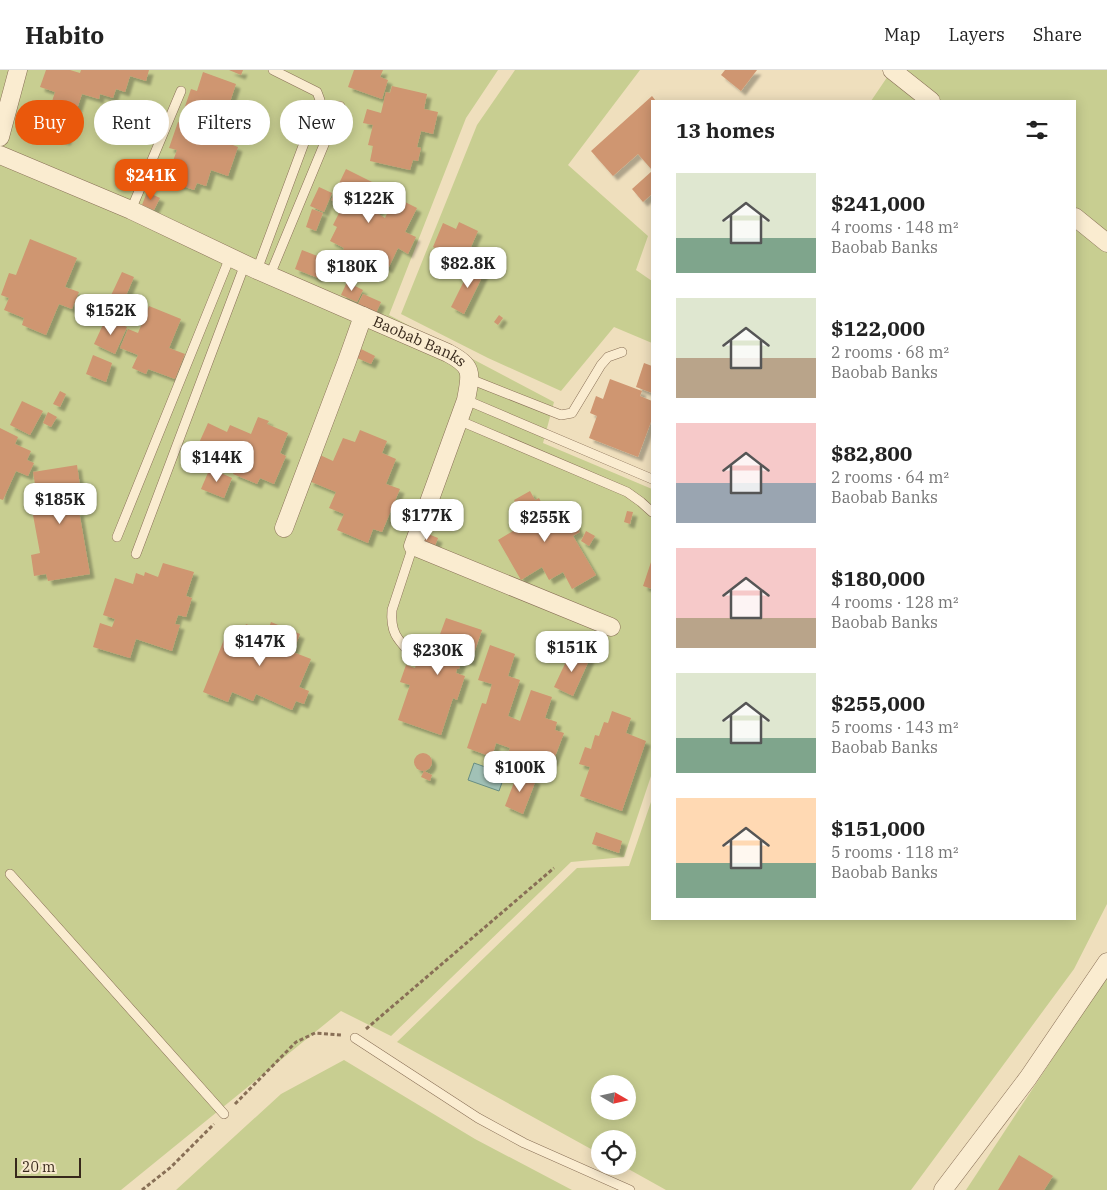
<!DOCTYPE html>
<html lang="en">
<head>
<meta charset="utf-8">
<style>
	body { margin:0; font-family:"IBM Plex Serif",serif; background:#f2f2f2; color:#222; height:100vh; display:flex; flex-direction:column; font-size:19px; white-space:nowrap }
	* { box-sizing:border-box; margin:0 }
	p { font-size:16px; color:#767676 }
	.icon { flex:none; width:28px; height:28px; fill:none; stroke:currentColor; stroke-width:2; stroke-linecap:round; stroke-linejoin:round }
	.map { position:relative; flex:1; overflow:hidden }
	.details { position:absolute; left:651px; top:30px; width:425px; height:820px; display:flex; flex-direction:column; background:#fff; border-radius:0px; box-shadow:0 2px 12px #0003 }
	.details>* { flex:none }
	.banner { position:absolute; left:15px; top:30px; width:475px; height:45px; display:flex; gap:10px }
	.needle { width:32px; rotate:99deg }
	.tools { position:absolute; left:591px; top:1005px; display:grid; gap:10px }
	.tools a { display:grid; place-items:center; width:45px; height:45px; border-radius:50%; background:#fff; box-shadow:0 2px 12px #0003; font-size:25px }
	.scale { position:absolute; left:15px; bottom:12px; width:66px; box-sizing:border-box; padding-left:5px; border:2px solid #37281b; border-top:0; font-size:14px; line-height:18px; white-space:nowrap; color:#37281b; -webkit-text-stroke:4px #f7e9cd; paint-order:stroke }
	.price { position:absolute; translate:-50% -42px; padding:0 11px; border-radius:10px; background:#fff; color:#222; font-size:16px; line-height:32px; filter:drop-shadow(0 1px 2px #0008) }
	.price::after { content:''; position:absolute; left:50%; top:30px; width:15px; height:11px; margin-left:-8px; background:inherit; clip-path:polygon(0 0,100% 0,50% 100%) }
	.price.current { background:#ea580c; color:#fff }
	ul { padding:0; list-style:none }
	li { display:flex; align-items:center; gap:15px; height:125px; padding:0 25px }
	li span { display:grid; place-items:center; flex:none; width:140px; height:100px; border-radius:0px; color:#555 }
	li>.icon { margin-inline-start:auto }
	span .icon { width:60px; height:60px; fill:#fffc; stroke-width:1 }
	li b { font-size:21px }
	h2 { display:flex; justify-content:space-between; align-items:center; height:60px; padding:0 25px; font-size:21px }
	.tag { padding:0 18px; border-radius:22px; background:#fff; box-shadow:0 2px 12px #0003; font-size:18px; line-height:45px }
	.tag.current { background:#ea580c; color:#fff }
	header { display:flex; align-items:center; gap:30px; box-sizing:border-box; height:70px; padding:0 25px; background:#fff; border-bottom:1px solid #e0e0e0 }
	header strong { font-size:24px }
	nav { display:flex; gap:28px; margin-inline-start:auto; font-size:18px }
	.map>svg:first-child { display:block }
</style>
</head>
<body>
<header>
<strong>Habito</strong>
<nav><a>Map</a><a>Layers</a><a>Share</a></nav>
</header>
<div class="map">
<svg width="1107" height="1120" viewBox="0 0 1107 1120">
	<defs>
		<filter id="shadow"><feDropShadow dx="4.5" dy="4.5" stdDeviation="1" flood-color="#0004"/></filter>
	</defs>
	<rect width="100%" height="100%" fill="#efdfbd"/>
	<g fill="#c8ce91" fill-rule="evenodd">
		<path d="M 0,0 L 498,0 L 466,48 L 389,245 L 554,332 L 543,373 L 652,419 L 652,703 L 624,787 L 571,792 L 391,966 L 341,941 L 121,1120 L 0,1120 Z"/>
		<path d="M 515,0 L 640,0 L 568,95 L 648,166 L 636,200 L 652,211 L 652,273 L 614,257 L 561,321 L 488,288 L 401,244 L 477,55 Z"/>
		<path d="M 892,0 L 1107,0 L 1107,834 L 1074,899 L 911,1120 L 666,1120 L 623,1096 L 628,1096 L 628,1069 L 600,1069 L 600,1084 L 397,972 L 577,798 L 629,796 L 652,729 L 652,849 L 1075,849 L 1075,31 L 871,31 ZM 600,1014 L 628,1014 L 628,1041 L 600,1041 Z"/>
		<path d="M 1107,906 L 1107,1120 L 966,1120 Z"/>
		<path d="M 344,990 L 475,1069 L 572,1120 L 176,1120 L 281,1024 Z"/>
	</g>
	<path fill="#a1c1b6" stroke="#688e84" d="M 474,693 L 505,704 L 499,721 L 468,710 Z"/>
	<g fill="#cf9671" filter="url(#shadow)">
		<path d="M 46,0 L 70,0 L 80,3 L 81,0 L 149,0 L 146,11 L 130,6 L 125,22 L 116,19 L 113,28 L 100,24 L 99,29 L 82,24 L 66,71 L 42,63 L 55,22 L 40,17 Z"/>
		<path d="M 229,0 L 243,0 L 241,5 Z"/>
		<path d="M 354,0 L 383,0 L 380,7 L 388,10 L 382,29 L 348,17 Z"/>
		<path d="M 725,0 L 757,0 L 741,21 L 721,5 Z"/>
		<path d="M 203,2 L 236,14 L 225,47 L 232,50 L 225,72 L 238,77 L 228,106 L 211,100 L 206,116 L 197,113 L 194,120 L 166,110 L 177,80 L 169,78 L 178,52 L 188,56 L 192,45 L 183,42 L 191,19 L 197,21 Z"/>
		<path d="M 392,16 L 427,24 L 424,39 L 438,42 L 433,64 L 421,61 L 417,77 L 421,78 L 418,91 L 413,90 L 410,100 L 370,91 L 373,76 L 368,75 L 373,55 L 363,53 L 367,39 L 381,43 L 386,22 L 390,23 Z"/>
		<path d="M 652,26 L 656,31 L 652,31 L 652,100 L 638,84 L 613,106 L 591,81 Z"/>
		<path d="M 346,99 L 378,115 L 376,120 L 386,125 L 377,143 L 385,148 L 395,127 L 417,138 L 405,162 L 416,167 L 408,184 L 398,178 L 388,199 L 379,194 L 377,198 L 358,189 L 353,200 L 338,192 L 344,178 L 330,171 L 337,157 L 333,155 L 343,135 L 331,130 Z"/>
		<path d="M 652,101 L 652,124 L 643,132 L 632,119 Z"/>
		<path d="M 319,117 L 332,123 L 324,142 L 310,136 Z"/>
		<path d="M 147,122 L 160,128 L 154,140 L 142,135 Z"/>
		<path d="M 312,139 L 323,143 L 316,161 L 306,157 Z"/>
		<path d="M 459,152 L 478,161 L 471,177 L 474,178 L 471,186 L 467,184 L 465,191 L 433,177 L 443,153 L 456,159 Z"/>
		<path d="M 30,169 L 77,188 L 65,217 L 79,222 L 72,239 L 59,234 L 46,265 L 22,255 L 24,248 L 4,240 L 9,228 L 1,225 L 9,203 L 16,205 Z"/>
		<path d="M 302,180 L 325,189 L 318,208 L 295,199 Z"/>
		<path d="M 472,195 L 485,201 L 464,244 L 451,237 Z"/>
		<path d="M 122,202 L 134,207 L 119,242 L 106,236 Z"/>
		<path d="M 347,212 L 363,220 L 357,232 L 341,225 Z"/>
		<path d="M 363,224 L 381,232 L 376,243 L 358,234 Z"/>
		<path d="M 149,236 L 181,249 L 169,278 L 185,284 L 175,309 L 148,299 L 146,304 L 132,298 L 138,285 L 120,278 L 128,259 L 138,263 Z"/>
		<path d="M 499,245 L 503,248 L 498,255 L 494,252 Z"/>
		<path d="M 106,248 L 127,257 L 115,284 L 94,274 Z"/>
		<path d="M 361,279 L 375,286 L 371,294 L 357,288 Z"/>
		<path d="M 93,285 L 112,293 L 106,312 L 86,304 Z"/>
		<path d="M 644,293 L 652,296 L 652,323 L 636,317 Z"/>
		<path d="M 610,309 L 642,321 L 640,326 L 652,331 L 652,349 L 638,387 L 589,368 L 597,346 L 590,343 L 596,326 L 603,329 Z"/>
		<path d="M 60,321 L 66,324 L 60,337 L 53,334 Z"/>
		<path d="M 22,331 L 43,341 L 30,365 L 10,355 Z"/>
		<path d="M 48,342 L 57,347 L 51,357 L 43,353 Z"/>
		<path d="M 258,347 L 269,351 L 267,354 L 288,363 L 280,383 L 286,386 L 274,414 L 260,408 L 257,414 L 233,404 L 237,394 L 220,387 L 217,393 L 194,384 L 208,353 L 227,362 L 230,355 L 251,364 Z"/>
		<path d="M 0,358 L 18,367 L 15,374 L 31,381 L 27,390 L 34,393 L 28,406 L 16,401 L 3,430 L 0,429 Z"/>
		<path d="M 360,360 L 387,371 L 382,383 L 396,389 L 386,414 L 400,419 L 382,462 L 373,459 L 368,473 L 337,460 L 344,444 L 329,438 L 336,422 L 309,411 L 320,385 L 333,391 L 343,368 L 355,372 Z"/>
		<path d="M 77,395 L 83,436 L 70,438 L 70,443 L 79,441 L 90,504 L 48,511 L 46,504 L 34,506 L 31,485 L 40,483 L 33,445 L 43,443 L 40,426 L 37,427 L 33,402 Z"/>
		<path d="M 210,398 L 232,408 L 224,428 L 201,419 Z"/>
		<path d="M 530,421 L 535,430 L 539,428 L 550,449 L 557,445 L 555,441 L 565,435 L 580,462 L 573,466 L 596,505 L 572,519 L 563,502 L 549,510 L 542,497 L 521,510 L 498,470 L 518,458 L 510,443 L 518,439 L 514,430 Z"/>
		<path d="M 627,441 L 633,442 L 630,454 L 624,452 Z"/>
		<path d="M 421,461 L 438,468 L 433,481 L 416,475 Z"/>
		<path d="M 586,461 L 595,466 L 589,476 L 581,471 Z"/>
		<path d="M 652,489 L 652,519 L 643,516 Z"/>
		<path d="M 163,493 L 194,502 L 186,526 L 192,528 L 186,547 L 178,545 L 175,554 L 180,555 L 172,581 L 136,569 L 130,588 L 93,577 L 100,553 L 112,557 L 115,549 L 103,545 L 115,508 L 133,514 L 136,503 L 144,506 L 145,502 L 158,507 Z"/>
		<path d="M 446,548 L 482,560 L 471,592 L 462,589 L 459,599 L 457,599 L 456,603 L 465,606 L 457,630 L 453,628 L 441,665 L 398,650 L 410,615 L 400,612 L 406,595 L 415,598 L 425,569 L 432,571 L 434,565 L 439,567 Z"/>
		<path d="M 271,552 L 300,564 L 293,582 L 311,589 L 299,617 L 309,621 L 304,634 L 296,631 L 292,640 L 256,624 L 253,631 L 232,622 L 228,632 L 203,622 L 227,562 L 240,567 L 246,554 L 267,563 Z"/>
		<path d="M 490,575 L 515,584 L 508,606 L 520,610 L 508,646 L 520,651 L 531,620 L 552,627 L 545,648 L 557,652 L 555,660 L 564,663 L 553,692 L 529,684 L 524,701 L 504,694 L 510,678 L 496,673 L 492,687 L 467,678 L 482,633 L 486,634 L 492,614 L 478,610 Z"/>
		<path d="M 572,579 L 590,588 L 573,626 L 554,617 Z"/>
		<path d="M 612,641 L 631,648 L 626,663 L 646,671 L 622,741 L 580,726 L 590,697 L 579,694 L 585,677 L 591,679 L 595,665 L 599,666 L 604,652 L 608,653 Z"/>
		<circle cx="423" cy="692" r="9"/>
		<path d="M 424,701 L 432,705 L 430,711 L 421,707 Z"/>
		<path d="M 518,702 L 536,710 L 523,744 L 505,736 Z"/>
		<path d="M 596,762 L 622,771 L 619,783 L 592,774 Z"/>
		<path d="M 1019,1085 L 1053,1106 L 1044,1120 L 998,1120 Z"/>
	</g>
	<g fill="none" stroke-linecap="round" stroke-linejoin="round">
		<defs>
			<g id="service">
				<path d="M 131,140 L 181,21"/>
				<path d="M 257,200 L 320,30 L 317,22 L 273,0"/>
				<path d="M 270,205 L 340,36"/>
				<path d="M 470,309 L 561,345 L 572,343 L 601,295 L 608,287 L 622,282"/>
				<path d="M 466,330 L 652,409"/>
				<path d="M 458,350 L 627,422 L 641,432 L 652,442"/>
				<path d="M 117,467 L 230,187"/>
				<path d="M 413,476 L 392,540 C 390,563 398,570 413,586"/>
				<path d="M 136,484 L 245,194"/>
				<path d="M 10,804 L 224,1044"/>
				<path d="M 355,968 L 478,1048 L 524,1073 L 630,1120"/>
			</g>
			<g id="minor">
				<path d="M 892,0 L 931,31"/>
				<path d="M 0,67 L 18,0"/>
				<path id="s1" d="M 0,85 L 131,140 L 257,200 L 448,283 C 474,297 471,303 466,330 L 413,476 L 611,557"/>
				<path d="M 1075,147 L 1107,173"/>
				<path d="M 284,458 L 347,291 L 363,246"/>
				<path d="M 943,1120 L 1028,1008 L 1107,892"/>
			</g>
		</defs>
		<use href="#service" stroke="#886f56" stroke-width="10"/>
		<use href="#minor" stroke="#886f56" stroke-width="19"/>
		<g stroke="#886f56" stroke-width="3" stroke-dasharray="4 2.5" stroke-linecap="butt">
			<path d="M 366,959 L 554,798"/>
			<path d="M 235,1034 L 296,972 L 315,963 L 341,965"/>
			<path d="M 142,1120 L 171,1097 L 214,1054"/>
		</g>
		<use href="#service" stroke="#faecd0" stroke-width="9"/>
		<use href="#minor" stroke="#faecd0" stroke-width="18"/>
	</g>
	<g text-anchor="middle" stroke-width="4" stroke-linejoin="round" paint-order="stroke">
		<g font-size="15" fill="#37281b" stroke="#f7e9cd">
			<text dy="5" stroke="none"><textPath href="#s1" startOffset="459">Baobab Banks</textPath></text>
		</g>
	</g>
</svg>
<div class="tools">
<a><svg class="needle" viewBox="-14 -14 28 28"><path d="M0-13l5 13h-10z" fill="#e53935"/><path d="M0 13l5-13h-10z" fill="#767676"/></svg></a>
<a><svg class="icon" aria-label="locate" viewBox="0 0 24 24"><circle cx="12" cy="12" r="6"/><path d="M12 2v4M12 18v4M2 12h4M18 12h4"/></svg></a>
</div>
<div class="scale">20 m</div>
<b class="price current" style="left:151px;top:131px">$241K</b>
<b class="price" style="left:369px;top:154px">$122K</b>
<b class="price" style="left:468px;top:219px">$82.8K</b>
<b class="price" style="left:352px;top:222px">$180K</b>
<b class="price" style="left:111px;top:266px">$152K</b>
<b class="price" style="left:217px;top:413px">$144K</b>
<b class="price" style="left:60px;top:455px">$185K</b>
<b class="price" style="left:427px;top:471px">$177K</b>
<b class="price" style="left:545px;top:473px">$255K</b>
<b class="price" style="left:260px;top:597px">$147K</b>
<b class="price" style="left:572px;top:603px">$151K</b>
<b class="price" style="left:438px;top:606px">$230K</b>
<b class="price" style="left:520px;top:723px">$100K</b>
<div class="banner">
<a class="tag current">Buy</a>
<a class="tag">Rent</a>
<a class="tag">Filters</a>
<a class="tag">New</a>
</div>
<section class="details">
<h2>13 homes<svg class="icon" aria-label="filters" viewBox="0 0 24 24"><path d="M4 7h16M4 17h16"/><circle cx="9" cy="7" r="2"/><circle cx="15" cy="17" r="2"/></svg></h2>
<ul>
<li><span style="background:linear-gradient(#dfe7d0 65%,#7fa58c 0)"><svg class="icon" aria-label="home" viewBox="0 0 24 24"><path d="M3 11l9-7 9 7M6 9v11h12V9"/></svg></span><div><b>$241,000</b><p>4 rooms · 148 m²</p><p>Baobab Banks</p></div></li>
<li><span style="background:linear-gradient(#dfe7d0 60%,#b9a48a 0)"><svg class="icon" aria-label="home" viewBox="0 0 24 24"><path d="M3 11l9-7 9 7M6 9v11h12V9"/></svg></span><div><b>$122,000</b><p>2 rooms · 68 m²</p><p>Baobab Banks</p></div></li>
<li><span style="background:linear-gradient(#f6c9c9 60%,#9aa5b1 0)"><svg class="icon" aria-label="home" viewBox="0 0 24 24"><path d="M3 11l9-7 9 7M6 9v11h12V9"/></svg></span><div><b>$82,800</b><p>2 rooms · 64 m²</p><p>Baobab Banks</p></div></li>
<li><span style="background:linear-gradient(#f6c9c9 70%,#b9a48a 0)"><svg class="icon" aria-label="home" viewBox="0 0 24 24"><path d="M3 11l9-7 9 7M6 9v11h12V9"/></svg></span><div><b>$180,000</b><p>4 rooms · 128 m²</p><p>Baobab Banks</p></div></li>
<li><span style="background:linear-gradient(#dfe7d0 65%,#7fa58c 0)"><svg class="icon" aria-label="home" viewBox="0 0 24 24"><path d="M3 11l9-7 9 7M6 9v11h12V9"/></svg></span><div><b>$255,000</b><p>5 rooms · 143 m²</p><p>Baobab Banks</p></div></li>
<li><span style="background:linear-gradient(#ffd9b3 65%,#7fa58c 0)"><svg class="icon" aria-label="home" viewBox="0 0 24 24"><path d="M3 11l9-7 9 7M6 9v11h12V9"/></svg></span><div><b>$151,000</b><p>5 rooms · 118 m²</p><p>Baobab Banks</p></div></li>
</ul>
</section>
</div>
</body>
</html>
